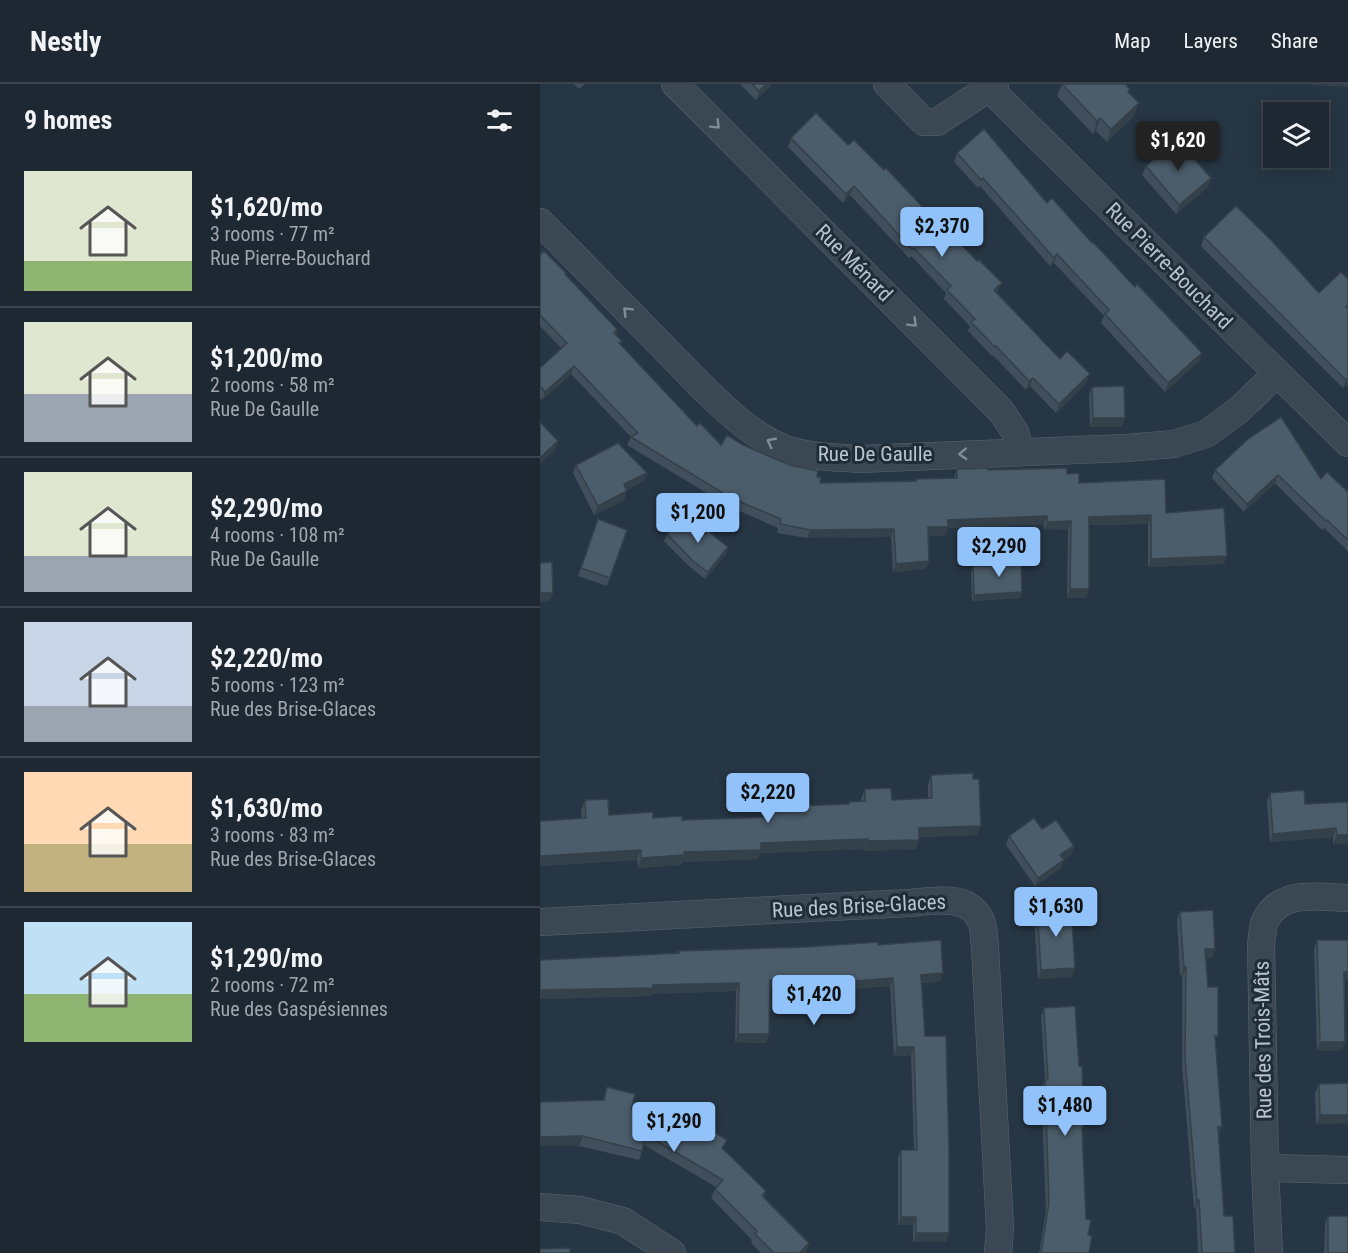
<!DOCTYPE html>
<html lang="en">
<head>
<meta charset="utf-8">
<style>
	body { margin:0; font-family:"Roboto Condensed",sans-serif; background:#25303b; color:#f1f3f6; height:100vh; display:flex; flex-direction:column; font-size:22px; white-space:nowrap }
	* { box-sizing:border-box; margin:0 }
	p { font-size:20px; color:#a0a6ac }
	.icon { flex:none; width:33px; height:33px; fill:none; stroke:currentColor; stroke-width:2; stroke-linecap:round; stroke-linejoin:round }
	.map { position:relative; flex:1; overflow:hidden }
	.panel { display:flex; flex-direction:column; background:#1d2833; width:540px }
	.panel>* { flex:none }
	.controls { position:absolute; left:723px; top:18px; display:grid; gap:12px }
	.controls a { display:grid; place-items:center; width:66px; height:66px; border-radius:0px; background:#1d2833; box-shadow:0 3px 15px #0003,0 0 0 2px #3b444e; font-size:30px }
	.price { position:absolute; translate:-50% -51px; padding:0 14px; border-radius:6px; background:#91c3fa; color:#111; font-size:20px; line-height:39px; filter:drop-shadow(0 2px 3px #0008) }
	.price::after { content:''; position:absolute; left:50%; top:36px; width:18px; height:14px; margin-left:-9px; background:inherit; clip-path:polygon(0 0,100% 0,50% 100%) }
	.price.current { background:#222; color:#fff }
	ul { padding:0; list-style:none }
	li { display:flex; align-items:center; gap:18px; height:150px; padding:0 24px }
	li+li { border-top:2px solid #3b444e }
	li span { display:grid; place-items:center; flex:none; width:168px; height:120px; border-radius:0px; color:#555 }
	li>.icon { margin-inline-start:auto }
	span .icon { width:72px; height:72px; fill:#fffc; stroke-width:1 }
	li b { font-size:26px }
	h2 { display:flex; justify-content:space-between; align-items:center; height:72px; padding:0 24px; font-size:26px }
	header { display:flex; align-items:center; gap:36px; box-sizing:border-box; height:84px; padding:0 30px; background:#1d2833; border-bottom:2px solid #3b444e }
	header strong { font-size:28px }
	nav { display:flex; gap:33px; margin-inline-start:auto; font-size:21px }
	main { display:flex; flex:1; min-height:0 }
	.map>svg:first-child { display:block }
</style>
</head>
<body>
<header>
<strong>Nestly</strong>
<nav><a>Map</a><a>Layers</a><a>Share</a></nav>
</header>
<main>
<section class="panel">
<h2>9 homes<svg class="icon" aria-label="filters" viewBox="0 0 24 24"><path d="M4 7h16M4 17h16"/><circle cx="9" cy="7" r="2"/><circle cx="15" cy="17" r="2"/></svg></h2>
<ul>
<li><span style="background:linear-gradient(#dfe7d0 75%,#8fb573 0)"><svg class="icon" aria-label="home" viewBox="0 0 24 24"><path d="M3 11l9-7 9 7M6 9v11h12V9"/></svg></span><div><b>$1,620/mo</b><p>3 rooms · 77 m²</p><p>Rue Pierre-Bouchard</p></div></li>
<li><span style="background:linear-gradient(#dfe7d0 60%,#9aa5b1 0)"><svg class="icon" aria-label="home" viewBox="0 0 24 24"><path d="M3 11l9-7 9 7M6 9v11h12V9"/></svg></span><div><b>$1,200/mo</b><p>2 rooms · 58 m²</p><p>Rue De Gaulle</p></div></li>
<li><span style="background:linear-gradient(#dfe7d0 70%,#9aa5b1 0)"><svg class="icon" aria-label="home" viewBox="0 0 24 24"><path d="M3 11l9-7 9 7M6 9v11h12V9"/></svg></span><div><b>$2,290/mo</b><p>4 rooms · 108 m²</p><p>Rue De Gaulle</p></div></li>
<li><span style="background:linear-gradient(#c9d6e8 70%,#9aa5b1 0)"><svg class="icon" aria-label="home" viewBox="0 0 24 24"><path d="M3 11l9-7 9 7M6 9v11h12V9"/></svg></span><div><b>$2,220/mo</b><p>5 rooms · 123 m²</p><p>Rue des Brise-Glaces</p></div></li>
<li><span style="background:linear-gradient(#ffd9b3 60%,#c2b280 0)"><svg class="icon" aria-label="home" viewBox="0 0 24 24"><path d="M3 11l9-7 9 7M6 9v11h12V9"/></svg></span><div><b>$1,630/mo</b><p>3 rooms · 83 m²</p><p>Rue des Brise-Glaces</p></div></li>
<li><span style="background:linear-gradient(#bfe0f5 60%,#8fb573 0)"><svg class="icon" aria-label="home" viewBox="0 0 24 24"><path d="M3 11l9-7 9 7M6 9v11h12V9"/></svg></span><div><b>$1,290/mo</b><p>2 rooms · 72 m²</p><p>Rue des Gaspésiennes</p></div></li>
</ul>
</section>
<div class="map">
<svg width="808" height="1169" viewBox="0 0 808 1169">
	<rect width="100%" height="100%" fill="#273644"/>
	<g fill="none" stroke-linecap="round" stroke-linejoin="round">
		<defs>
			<g id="street">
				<path d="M 135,0 L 461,327 L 475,348 L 481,367"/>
				<path d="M 347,0 L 384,38 L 397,38 L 455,0"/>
				<path d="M 450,5 L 808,359"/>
				<path d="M 0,138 C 42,180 83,222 125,265 C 156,296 201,348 243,364 C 267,373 293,373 319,375 L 586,364 L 634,360 L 666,350 L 700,325 L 737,289"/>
				<path d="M 0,838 L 369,819 C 394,817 430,808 442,839 C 444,846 444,855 445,863 L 460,1145 L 458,1169"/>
				<path d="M 725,1084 L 808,1086"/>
				<path d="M 0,1123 L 40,1126 L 83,1137 L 132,1169"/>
				<path d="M 729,1169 L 725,1084 L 721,859 C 723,852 722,841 726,835 C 742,805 780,813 808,814"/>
			</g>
		</defs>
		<use href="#street" stroke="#5a6671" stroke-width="28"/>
		<use href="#street" stroke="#3b4854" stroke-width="27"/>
	</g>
	<g fill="#404f5b">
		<path d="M 34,0 L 45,0 L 39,5 Z"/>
		<path d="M 200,0 L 232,0 L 216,16 Z"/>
		<path d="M 522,0 L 589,9 L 594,32 L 567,58 L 556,47 L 553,50 L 517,12 Z"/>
		<path d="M 734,34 L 734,45 L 729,40 L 731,36 Z"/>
		<path d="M 251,54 L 458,207 L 456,209 L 520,275 L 547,298 L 516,329 L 490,302 L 486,306 L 453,271 L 452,272 L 428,247 L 430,242 L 404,215 L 406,209 L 371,172 L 369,174 L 310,111 L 303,119 L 248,63 Z"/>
		<path d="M 417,69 L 507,119 L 659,277 L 625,308 L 561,239 L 564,232 L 514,179 L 510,182 L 440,102 L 438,104 L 414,78 Z"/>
		<path d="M 606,82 L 671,94 L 668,103 L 636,130 L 602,91 Z"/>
		<path d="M 664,153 L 779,209 L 808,195 L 808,302 L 807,301 L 803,304 L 661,162 Z"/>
		<path d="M 0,171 L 26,191 L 77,245 L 76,250 L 82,257 L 80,261 L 157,342 L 181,361 L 203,361 L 277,393 L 280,399 L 376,397 L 376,395 L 414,394 L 417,385 L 448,386 L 527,390 L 539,399 L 626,429 L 684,480 L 608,483 L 608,440 L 549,441 L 546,514 L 527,514 L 528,445 L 504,446 L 504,440 L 408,444 L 405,451 L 389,452 L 386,485 L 353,488 L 351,453 L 267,454 L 237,449 L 238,444 L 188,422 L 87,361 L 91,353 L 31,290 L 2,316 L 0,314 L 0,284 L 21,264 L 0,242 Z"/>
		<path d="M 552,303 L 582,343 L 550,343 L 549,311 Z"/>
		<path d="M 708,355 L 781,395 L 808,408 L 808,467 L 784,444 L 782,446 L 735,399 L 704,428 L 672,394 L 675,386 Z"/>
		<path d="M 36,381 L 107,389 L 104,397 L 87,406 L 84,416 L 54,431 L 33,389 Z"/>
		<path d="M 58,435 L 87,446 L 67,502 L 38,492 Z"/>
		<path d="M 127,450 L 165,450 L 186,470 L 165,495 L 150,483 L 124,457 Z"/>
		<path d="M 461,475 L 480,514 L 432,517 L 431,489 L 433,482 L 459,482 Z"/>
		<path d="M 391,691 L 437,751 L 379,753 L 376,765 L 324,767 L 324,765 L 220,769 L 218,775 L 142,778 L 141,781 L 98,784 L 97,776 L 0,782 L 0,737 L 42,735 L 41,726 L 45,716 L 69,731 L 142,736 L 224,733 L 227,723 L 309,720 L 309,718 L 321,717 L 321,715 L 325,705 L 352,716 L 388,715 L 388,701 Z"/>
		<path d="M 730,709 L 765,720 L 808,718 L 808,759 L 793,760 L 793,753 L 730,758 L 727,718 Z"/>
		<path d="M 502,745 L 534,762 L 531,771 L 524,775 L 521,784 L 495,802 L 466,761 L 469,752 Z"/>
		<path d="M 497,824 L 532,893 L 498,895 L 494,833 Z"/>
		<path d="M 640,828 L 675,865 L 672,873 L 666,874 L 668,903 L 675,958 L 682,1043 L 678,1052 L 684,1132 L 695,1169 L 658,1169 L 656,1124 L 654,1125 L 642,981 L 642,892 L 640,892 L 637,836 Z"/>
		<path d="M 777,856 L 808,856 L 808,896 L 805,896 L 802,966 L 777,967 L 774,864 Z"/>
		<path d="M 338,861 L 403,889 L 400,897 L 382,899 L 385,952 L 406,1158 L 373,1158 L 373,1141 L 358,1141 L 358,1074 L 361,1066 L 374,1066 L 371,971 L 354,972 L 350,902 L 270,908 L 270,903 L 230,904 L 229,950 L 226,959 L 195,958 L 196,907 L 111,910 L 110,912 L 0,915 L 138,869 L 138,867 Z"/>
		<path d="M 504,924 L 542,1048 L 546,1135 L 549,1169 L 499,1169 L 506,1127 L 501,1005 L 505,996 L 501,932 Z"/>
		<path d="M 808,999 L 808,1039 L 776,1040 L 775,1009 L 779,1000 Z"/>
		<path d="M 67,1003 L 91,1025 L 125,1033 L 147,1032 L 167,1042 L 166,1043 L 183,1065 L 226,1107 L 224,1113 L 269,1159 L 266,1168 L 265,1169 L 221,1169 L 211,1159 L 212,1156 L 171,1114 L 175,1105 L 176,1103 L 104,1061 L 99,1076 L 39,1062 L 0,1062 L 63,1016 Z"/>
		<path d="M 788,1132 L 808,1169 L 784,1169 L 785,1140 Z"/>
	</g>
	<g fill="#34404a">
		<path d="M 226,0 L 232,0 L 216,16 L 219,7 Z"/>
		<path d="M 772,0 L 808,0 L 808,3 L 771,1 Z"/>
		<path d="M 599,19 L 594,32 L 567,58 L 571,45 Z"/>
		<path d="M 560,34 L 556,47 L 553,50 L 557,37 Z"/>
		<path d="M 671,94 L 668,103 L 636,130 L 639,121 Z"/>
		<path d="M 314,102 L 310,111 L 303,119 L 306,110 Z"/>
		<path d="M 517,170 L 514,179 L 510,182 L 514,174 Z"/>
		<path d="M 462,199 L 458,207 L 451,215 L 454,206 Z"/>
		<path d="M 662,269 L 659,277 L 625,308 L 628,299 Z"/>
		<path d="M 34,282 L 31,290 L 2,316 L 5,308 Z"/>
		<path d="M 550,290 L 547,298 L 516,329 L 519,320 Z"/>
		<path d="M 493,294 L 490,302 L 486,306 L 489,297 Z"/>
		<path d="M 808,294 L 807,301 L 803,304 L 806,296 Z"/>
		<path d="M 553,334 L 585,334 L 582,343 L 550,343 Z"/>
		<path d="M 18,357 L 15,366 L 0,380 L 0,374 Z"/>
		<path d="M 107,389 L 104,397 L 81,409 L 84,400 Z"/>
		<path d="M 738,391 L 735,399 L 704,428 L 707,420 Z"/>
		<path d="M 87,407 L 84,416 L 54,431 L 58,422 Z"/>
		<path d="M 611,431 L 608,440 L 546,441 L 549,433 Z"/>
		<path d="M 507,432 L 504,440 L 408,444 L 405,451 L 385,452 L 388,443 L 408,436 Z"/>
		<path d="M 531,437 L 528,445 L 504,446 L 507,438 Z"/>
		<path d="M 354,445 L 351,453 L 267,454 L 270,446 Z"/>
		<path d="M 188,463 L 186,470 L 165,495 L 168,488 Z"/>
		<path d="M 687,472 L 684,480 L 608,483 L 611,475 Z"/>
		<path d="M 389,477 L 386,485 L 353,488 L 356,480 Z"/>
		<path d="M 530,505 L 549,505 L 546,514 L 527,514 Z"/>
		<path d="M 482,508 L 480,514 L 432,517 L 434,511 Z"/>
		<path d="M 0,509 L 13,509 L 10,517 L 0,518 Z"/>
		<path d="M 441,742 L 437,751 L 375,753 L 379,744 Z"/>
		<path d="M 796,744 L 793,753 L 730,758 L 733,750 Z"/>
		<path d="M 797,751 L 808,751 L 808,759 L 793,760 Z"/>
		<path d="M 328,755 L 324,765 L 220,769 L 218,775 L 142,778 L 141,781 L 98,784 L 101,774 L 144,768 L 221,759 Z"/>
		<path d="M 379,756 L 376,765 L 324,767 L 328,757 Z"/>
		<path d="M 534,762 L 531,771 L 517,780 L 520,771 Z"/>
		<path d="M 101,766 L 97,776 L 0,782 L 0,772 Z"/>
		<path d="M 524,776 L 521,784 L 495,802 L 498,794 Z"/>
		<path d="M 665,865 L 675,865 L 672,873 L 662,874 Z"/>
		<path d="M 646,883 L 642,892 L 640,892 L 644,884 Z"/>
		<path d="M 535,884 L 532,893 L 498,895 L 501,886 Z"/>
		<path d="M 804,888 L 808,888 L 808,896 L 801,896 Z"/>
		<path d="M 403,889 L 400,897 L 378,899 L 381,891 Z"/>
		<path d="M 353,894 L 350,902 L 270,908 L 273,900 Z"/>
		<path d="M 273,895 L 270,903 L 227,904 L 230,896 Z"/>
		<path d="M 199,899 L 196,907 L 111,910 L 110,912 L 0,915 L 0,906 Z"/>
		<path d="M 198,950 L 229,950 L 226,959 L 195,958 Z"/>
		<path d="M 780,958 L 805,958 L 802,966 L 777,967 Z"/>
		<path d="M 357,963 L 374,963 L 371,971 L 354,972 Z"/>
		<path d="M 780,1031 L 808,1031 L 808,1039 L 776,1040 Z"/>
		<path d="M 678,1043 L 682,1043 L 678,1052 Z"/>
		<path d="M 43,1052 L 39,1062 L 0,1062 L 0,1053 Z"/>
		<path d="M 657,1116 L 659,1116 L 656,1124 L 654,1125 Z"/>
		<path d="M 361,1133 L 376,1133 L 373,1141 L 358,1141 Z"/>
		<path d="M 376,1149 L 409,1149 L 406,1158 L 373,1158 Z"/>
		<path d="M 269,1159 L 266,1168 L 265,1169 L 259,1169 Z"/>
	</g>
	<g fill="#4b5c6a" stroke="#34404a" stroke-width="1.5">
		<path d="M 212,0 L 226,0 L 219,7 Z"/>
		<path d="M 522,0 L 585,0 L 590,5 L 588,8 L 599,19 L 571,45 L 560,34 L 557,37 Z"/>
		<path d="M 745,25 L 752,25 L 755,28 L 740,28 Z"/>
		<path d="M 276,29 L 308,61 L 314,56 L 344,86 L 346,84 L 404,146 L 405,144 L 437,177 L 439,176 L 462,199 L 454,206 L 520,275 L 527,267 L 550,290 L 519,320 L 493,294 L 489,297 L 456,262 L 455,263 L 431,238 L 435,235 L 407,206 L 411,202 L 374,164 L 372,165 L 314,102 L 306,110 L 251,54 Z"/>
		<path d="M 444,45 L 507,119 L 512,114 L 552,159 L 553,158 L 595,203 L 597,200 L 662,269 L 628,299 L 565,230 L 569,226 L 517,170 L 514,174 L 443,94 L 441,96 L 417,69 Z"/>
		<path d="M 637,55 L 671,94 L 639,121 L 606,82 Z"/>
		<path d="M 696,122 L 731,156 L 779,209 L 801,188 L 808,195 L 808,220 L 806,223 L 808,225 L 808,294 L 806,296 L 664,153 Z"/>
		<path d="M 4,167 L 26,189 L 25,190 L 77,245 L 74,249 L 82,257 L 79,259 L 157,342 L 160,339 L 181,361 L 187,351 L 203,361 L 250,381 L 278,387 L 277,393 L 281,393 L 280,399 L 376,397 L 376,395 L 417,394 L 417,385 L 448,384 L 448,386 L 527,384 L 527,390 L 539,389 L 539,399 L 625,395 L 626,429 L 684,424 L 687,472 L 611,475 L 611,431 L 549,433 L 549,505 L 530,505 L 531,437 L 507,438 L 507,432 L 408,436 L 408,443 L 388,443 L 389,477 L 356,480 L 354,445 L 270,446 L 240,440 L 241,435 L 191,414 L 91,353 L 98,349 L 34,282 L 5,308 L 0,302 L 0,284 L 27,259 L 0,231 L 0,171 Z"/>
		<path d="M 584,302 L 585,334 L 553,334 L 552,303 Z"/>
		<path d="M 741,333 L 781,395 L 787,388 L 808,408 L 808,456 L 787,436 L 786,437 L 738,391 L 707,420 L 675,386 L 708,355 Z"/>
		<path d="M 0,338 L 18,357 L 0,374 Z"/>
		<path d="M 78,359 L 107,389 L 84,400 L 87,407 L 58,422 L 36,381 Z"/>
		<path d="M 146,432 L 165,450 L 168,447 L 188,463 L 168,488 L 153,477 L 127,450 Z"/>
		<path d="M 58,435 L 87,446 L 70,494 L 41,484 Z"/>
		<path d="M 481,474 L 482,508 L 434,511 L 433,482 L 461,482 L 461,475 Z"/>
		<path d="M 12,478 L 13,509 L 0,509 L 0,479 Z"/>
		<path d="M 433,689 L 433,695 L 439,695 L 441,742 L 379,744 L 379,756 L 328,757 L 328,755 L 221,759 L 221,766 L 144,768 L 144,771 L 101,774 L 101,766 L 0,772 L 0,737 L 46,734 L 45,716 L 68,715 L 69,731 L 113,728 L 113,734 L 142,732 L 142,736 L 228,733 L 227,723 L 309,720 L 309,718 L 325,717 L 325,705 L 351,704 L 352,716 L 392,714 L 391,691 Z"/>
		<path d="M 764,706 L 765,720 L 808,718 L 808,751 L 797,751 L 796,744 L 733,750 L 730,709 Z"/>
		<path d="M 494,734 L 502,745 L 516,736 L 534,762 L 520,771 L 524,776 L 498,794 L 469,752 Z"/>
		<path d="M 531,822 L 535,884 L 501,886 L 497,824 Z"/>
		<path d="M 673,826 L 675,865 L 665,865 L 668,903 L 678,903 L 678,952 L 675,952 L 682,1043 L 678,1043 L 684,1132 L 693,1132 L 695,1169 L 662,1169 L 659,1116 L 657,1116 L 645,973 L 646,883 L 644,884 L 640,828 Z"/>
		<path d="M 401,856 L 403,889 L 381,891 L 385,952 L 406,952 L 409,1066 L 409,1149 L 376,1149 L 376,1133 L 361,1133 L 361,1066 L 377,1066 L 374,963 L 357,963 L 353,894 L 273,900 L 273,895 L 230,896 L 229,950 L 198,950 L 199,899 L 113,901 L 113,904 L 0,906 L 0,876 L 139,869 L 138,867 L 265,863 L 338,858 L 338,861 Z"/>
		<path d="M 777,856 L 808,856 L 808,888 L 804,888 L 805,958 L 780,958 Z"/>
		<path d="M 535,922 L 539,982 L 542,982 L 544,1043 L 542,1043 L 546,1135 L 551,1136 L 548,1151 L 552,1152 L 549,1169 L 501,1169 L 509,1119 L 505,996 L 508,996 L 504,924 Z"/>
		<path d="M 808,999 L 808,1031 L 780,1031 L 779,1000 Z"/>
		<path d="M 67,1003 L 95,1010 L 91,1025 L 125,1033 L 131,1023 L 147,1032 L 152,1022 L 170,1032 L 164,1042 L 187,1056 L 182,1064 L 226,1107 L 222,1111 L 230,1120 L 269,1159 L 259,1169 L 234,1169 L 215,1150 L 217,1147 L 175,1105 L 183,1096 L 106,1051 L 102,1067 L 43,1052 L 0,1053 L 0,1018 L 64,1016 Z"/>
		<rect x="788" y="1132" width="20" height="37"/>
		<path d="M 30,1164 L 30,1169 L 0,1169 L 0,1165 Z"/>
	</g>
	<defs><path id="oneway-chevron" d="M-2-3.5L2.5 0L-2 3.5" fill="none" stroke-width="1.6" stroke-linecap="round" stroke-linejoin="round" transform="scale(1.5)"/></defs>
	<g stroke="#808c97">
		<use href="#oneway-chevron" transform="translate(176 41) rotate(45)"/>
		<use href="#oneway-chevron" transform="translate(87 227) rotate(-135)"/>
		<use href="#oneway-chevron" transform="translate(373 239) rotate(45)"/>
		<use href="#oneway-chevron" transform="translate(231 358) rotate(-153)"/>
		<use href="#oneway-chevron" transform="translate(423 370) rotate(177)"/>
	</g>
	<g text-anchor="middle" stroke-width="6" stroke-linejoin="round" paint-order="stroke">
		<g font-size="21" fill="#b9c3cd" stroke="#202d39">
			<text transform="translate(314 179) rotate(45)" y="7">Rue Ménard</text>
			<text transform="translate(629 182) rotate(45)" y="7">Rue Pierre-Bouchard</text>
			<text x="335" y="377">Rue De Gaulle</text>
			<text transform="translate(319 822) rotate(-3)" y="7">Rue des Brise-Glaces</text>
			<text transform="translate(723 956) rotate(-91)" y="7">Rue des Trois-Mâts</text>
		</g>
	</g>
</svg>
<div class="controls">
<a><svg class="icon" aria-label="layers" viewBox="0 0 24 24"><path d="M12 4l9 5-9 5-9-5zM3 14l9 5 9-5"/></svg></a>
</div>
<b class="price current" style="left:638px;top:88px">$1,620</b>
<b class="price" style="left:402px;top:174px">$2,370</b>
<b class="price" style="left:158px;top:460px">$1,200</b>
<b class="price" style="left:459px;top:494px">$2,290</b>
<b class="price" style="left:228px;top:740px">$2,220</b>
<b class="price" style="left:516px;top:854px">$1,630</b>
<b class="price" style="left:274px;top:942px">$1,420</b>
<b class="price" style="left:525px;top:1053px">$1,480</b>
<b class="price" style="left:134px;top:1069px">$1,290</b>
</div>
</main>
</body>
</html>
